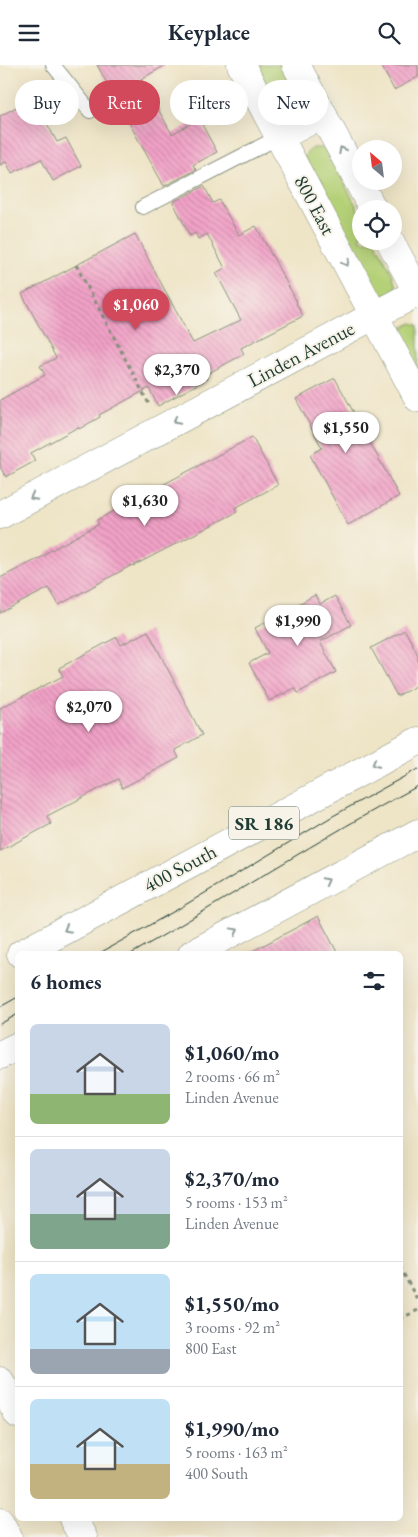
<!DOCTYPE html>
<html lang="en">
<head>
<meta charset="utf-8">
<style>
	body { margin:0; font-family:"EB Garamond",serif; background:#f6f6f7; color:#1f2937; height:100vh; display:flex; flex-direction:column; font-size:19px; white-space:nowrap }
	* { box-sizing:border-box; margin:0 }
	p { font-size:16px; color:#747a83 }
	.icon { flex:none; width:28px; height:28px; fill:none; stroke:currentColor; stroke-width:2; stroke-linecap:round; stroke-linejoin:round }
	.map { position:relative; flex:1; overflow:hidden }
	.panel { position:absolute; left:15px; top:886px; width:388px; height:570px; display:flex; flex-direction:column; background:#fff; border-radius:8px; box-shadow:0 5px 20px #0002 }
	.panel>* { flex:none }
	.top-card { position:absolute; left:15px; top:15px; width:389px; height:45px; display:flex; gap:10px }
	.needle { width:32px; rotate:332deg }
	.buttons { position:absolute; left:352px; top:75px; display:grid; gap:10px }
	.buttons a { display:grid; place-items:center; width:50px; height:50px; border-radius:50%; background:#fff; box-shadow:0 5px 20px #0002; font-size:25px }
	.price { position:absolute; translate:-50% -42px; padding:0 11px; border-radius:18px; background:#fff; color:#222; font-size:16px; line-height:32px; filter:drop-shadow(0 1px 2px #0008) }
	.price::after { content:''; position:absolute; left:50%; top:30px; width:15px; height:11px; margin-left:-8px; background:inherit; clip-path:polygon(0 0,100% 0,50% 100%) }
	.price.selected { background:#d1495b; color:#fff }
	ul { padding:0; list-style:none }
	li { display:flex; align-items:center; gap:15px; height:125px; padding:0 15px }
	li+li { border-top:1px solid #e0e1e3 }
	li span { display:grid; place-items:center; flex:none; width:140px; height:100px; border-radius:8px; color:#555 }
	li>.icon { margin-inline-start:auto }
	span .icon { width:60px; height:60px; fill:#fffc; stroke-width:1 }
	li b { font-size:21px }
	h2 { display:flex; justify-content:space-between; align-items:center; height:60px; padding:0 15px; font-size:21px }
	.tag { padding:0 18px; border-radius:22px; background:#fff; box-shadow:0 5px 20px #0002; font-size:18px; line-height:45px }
	.tag.selected { background:#d1495b; color:#fff }
	header { display:flex; justify-content:space-between; align-items:center; height:65px; padding:0 15px; background:#fff; font-size:22px; font-weight:700 }
	.map>svg:first-child { display:block }
</style>
</head>
<body>
<header><svg class="icon" aria-label="menu" viewBox="0 0 24 24"><path d="M4 6h16M4 12h16M4 18h16"/></svg>Keyplace<svg class="icon" aria-label="search" viewBox="0 0 24 24"><circle cx="10" cy="10" r="6"/><path d="M15 15l6 6"/></svg></header>
<div class="map">
<svg width="418" height="1472" viewBox="0 0 418 1472">
	<defs>
		<pattern id="building-back-hatch" width="6" height="6" patternUnits="userSpaceOnUse" patternTransform="scale(1.25)"><rect width="6" height="6" fill="#f3a2c8"/><path d="M-1 5l2 2M0 0l6 6M5-1l2 2" fill="none" stroke="#c485a3"/></pattern>
	</defs>
	<rect width="100%" height="100%" fill="#f7f3e8"/>
	<filter id="ink" filterUnits="userSpaceOnUse"><feTurbulence type="fractalNoise" baseFrequency=".02" numOctaves="2"/><feDisplacementMap in="SourceGraphic" scale="10" xChannelSelector="R" yChannelSelector="G"/><feConvolveMatrix kernelMatrix="1 2 1 2 8 2 1 2 1" color-interpolation-filters="sRGB"/></filter>
	<filter id="wash" filterUnits="userSpaceOnUse"><feTurbulence type="fractalNoise" baseFrequency=".0096" numOctaves="4" result="noise"/><feDisplacementMap in="SourceGraphic" scale="20" xChannelSelector="R" yChannelSelector="G"/><feGaussianBlur stdDeviation="1.12" result="paint"/><feColorMatrix in="noise" values="0 0 0 0 0 0 0 0 0 0 0 0 0 0 0 0 0 1.4 0 .05"/><feComposite in="paint" operator="in"/></filter>
	<g filter="url(#wash)">
		<rect width="100%" height="100%" fill="#eee4c6"/>
		<g fill="#b5d178" stroke="#6a8756">
			<path d="M 251,0 L 282,0 L 301,37 L 301,45 L 289,54 L 283,53 Z"/>
			<path d="M 312,83 L 323,83 L 328,87 L 361,150 L 361,176 L 375,176 L 392,208 L 396,221 C 391,229 386,231 377,231 L 304,92 L 308,86 Z"/>
			<path d="M 412,258 L 418,260 L 418,314 L 398,268 L 402,263 Z"/>
		</g>
		<g id="blocks">
			<g fill="url(#building-back-hatch)">
				<path d="M 97,0 L 166,0 L 141,14 L 172,69 L 199,54 L 217,87 L 193,100 L 196,105 L 164,121 Z"/>
				<path d="M 381,0 L 418,0 L 418,12 L 394,25 Z"/>
				<path d="M 33,33 L 57,77 L 66,73 L 81,101 L 53,116 L 41,94 L 12,108 L 6,97 L 0,100 L 0,51 Z"/>
				<path d="M 204,121 L 213,138 L 219,135 L 239,170 L 256,161 L 297,237 L 296,238 L 303,251 L 241,283 L 244,289 L 205,310 L 207,314 L 158,341 L 149,323 L 99,350 L 100,352 L 79,364 L 78,362 L 31,388 L 35,396 L 6,412 L 0,402 L 0,335 L 45,310 L 40,301 L 56,293 L 22,229 L 135,169 L 193,278 L 241,255 L 216,208 L 225,203 L 207,169 L 198,174 L 195,168 L 190,171 L 173,137 Z"/>
				<path d="M 335,313 L 399,431 L 348,460 L 310,390 L 322,383 L 296,334 Z"/>
				<path d="M 252,372 L 278,420 L 235,443 L 237,447 L 133,501 L 132,500 L 59,540 L 49,523 L 0,548 L 0,513 L 46,490 L 46,488 L 99,459 L 97,455 Z"/>
				<path d="M 315,530 L 320,539 L 335,531 L 351,560 L 320,577 L 336,607 L 298,628 L 295,623 L 269,636 L 249,598 L 268,588 L 255,563 Z"/>
				<path d="M 405,565 L 418,590 L 418,620 L 397,631 L 371,583 Z"/>
				<path d="M 148,566 L 202,670 L 175,685 L 179,693 L 122,723 L 118,714 L 47,751 L 51,759 L 0,786 L 0,643 L 63,611 L 59,603 L 117,572 L 121,580 Z"/>
				<path d="M 318,851 L 338,889 L 247,889 Z"/>
			</g>
		</g>
	</g>
	<g filter="url(#ink)">
		<use href="#blocks" fill-opacity="0" stroke="#86907d" stroke-width="1"/>
		<g fill="none" stroke-linecap="round" stroke-linejoin="round">
			<defs>
				<g id="service">
					<path d="M 53,0 L 90,46"/>
					<path d="M 143,142 L 279,72"/>
				</g>
				<g id="minor">
					<path d="M 241,0 L 418,333"/>
					<path d="M 296,0 L 373,144"/>
					<path d="M 279,72 L 323,49"/>
					<path d="M 390,176 L 418,228"/>
					<path d="M 0,450 L 418,227"/>
				</g>
				<g id="primary">
					<path d="M 21,889 L 418,676"/>
					<path d="M 192,889 L 418,768"/>
					<path d="M 0,990 L 18,981"/>
					<path d="M 0,1316 L 18,1349"/>
					<path d="M 73,1454 L 83,1472"/>
					<path d="M 0,1457 L 8,1472"/>
				</g>
			</defs>
			<use href="#service" stroke="#86907d" stroke-width="16"/>
			<use href="#minor" stroke="#86907d" stroke-width="29"/>
			<use href="#primary" stroke="#86907d" stroke-width="29"/>
			<g stroke="#86907d" stroke-width="3" stroke-dasharray="4 4" stroke-linecap="butt">
				<path d="M 76,200 L 150,341"/>
				<path d="M 400,1202 L 418,1236"/>
				<path d="M 400,1254 L 418,1245"/>
			</g>
			<use href="#service" stroke="#fff" stroke-width="14"/>
			<use href="#minor" stroke="#fff" stroke-width="28"/>
			<use href="#primary" stroke="#fff" stroke-width="28"/>
			<g stroke="#1f3d34" stroke-width="1">
				<path d="M 98,889 L 180,843 L 333,751 L 418,704"/>
				<path d="M 131,889 C 227,834 320,773 418,721"/>
				<path d="M 0,942 L 18,932"/>
				<path d="M 0,959 L 18,949"/>
			</g>
		</g>
		<defs><path id="oneway-chevron" d="M-2-3.5L2.5 0L-2 3.5" fill="none" stroke-width="1.6" stroke-linecap="round" stroke-linejoin="round" transform="scale(1.25)"/></defs>
		<g stroke="#8f9e9a">
			<use href="#oneway-chevron" transform="translate(342 85) rotate(-118)"/>
			<use href="#oneway-chevron" transform="translate(346 198) rotate(62)"/>
			<use href="#oneway-chevron" transform="translate(176 356) rotate(152)"/>
			<use href="#oneway-chevron" transform="translate(33 432) rotate(152)"/>
			<use href="#oneway-chevron" transform="translate(375 699) rotate(152)"/>
			<use href="#oneway-chevron" transform="translate(326 816) rotate(-28)"/>
			<use href="#oneway-chevron" transform="translate(67 864) rotate(152)"/>
			<use href="#oneway-chevron" transform="translate(235 866) rotate(-29)"/>
		</g>
	</g>
	<g text-anchor="middle" stroke-width="4" stroke-linejoin="round" paint-order="stroke">
		<rect fill="#f7f3e8" stroke="#60746a" stroke-width="1" x="229" y="741.5" width="70" height="33" rx="4"/>
		<g font-size="19" font-weight="bold" fill="#1f3d34">
			<text x="264" y="765">SR 186</text>
		</g>
		<g font-size="20" fill="#1f3d34" stroke="#f7f3e8">
			<text transform="translate(315 140) rotate(62)" y="7">800 East</text>
			<text transform="translate(301 289) rotate(-28)" y="7">Linden Avenue</text>
			<text transform="translate(180 803) rotate(-28)" y="7">400 South</text>
		</g>
	</g>
</svg>
<div class="buttons">
<a><svg class="needle" viewBox="-14 -14 28 28"><path d="M0-13l5 13h-10z" fill="#e53935"/><path d="M0 13l5-13h-10z" fill="#747a83"/></svg></a>
<a><svg class="icon" aria-label="locate" viewBox="0 0 24 24"><circle cx="12" cy="12" r="6"/><path d="M12 2v4M12 18v4M2 12h4M18 12h4"/></svg></a>
</div>
<b class="price selected" style="left:136px;top:266px">$1,060</b>
<b class="price" style="left:177px;top:331px">$2,370</b>
<b class="price" style="left:346px;top:389px">$1,550</b>
<b class="price" style="left:145px;top:462px">$1,630</b>
<b class="price" style="left:298px;top:582px">$1,990</b>
<b class="price" style="left:89px;top:668px">$2,070</b>
<div class="top-card">
<a class="tag">Buy</a>
<a class="tag selected">Rent</a>
<a class="tag">Filters</a>
<a class="tag">New</a>
</div>
<section class="panel">
<h2>6 homes<svg class="icon" aria-label="filters" viewBox="0 0 24 24"><path d="M4 7h16M4 17h16"/><circle cx="9" cy="7" r="2"/><circle cx="15" cy="17" r="2"/></svg></h2>
<ul>
<li><span style="background:linear-gradient(#c9d6e8 70%,#8fb573 0)"><svg class="icon" aria-label="home" viewBox="0 0 24 24"><path d="M3 11l9-7 9 7M6 9v11h12V9"/></svg></span><div><b>$1,060/mo</b><p>2 rooms · 66 m²</p><p>Linden Avenue</p></div></li>
<li><span style="background:linear-gradient(#c9d6e8 65%,#7fa58c 0)"><svg class="icon" aria-label="home" viewBox="0 0 24 24"><path d="M3 11l9-7 9 7M6 9v11h12V9"/></svg></span><div><b>$2,370/mo</b><p>5 rooms · 153 m²</p><p>Linden Avenue</p></div></li>
<li><span style="background:linear-gradient(#bfe0f5 75%,#9aa5b1 0)"><svg class="icon" aria-label="home" viewBox="0 0 24 24"><path d="M3 11l9-7 9 7M6 9v11h12V9"/></svg></span><div><b>$1,550/mo</b><p>3 rooms · 92 m²</p><p>800 East</p></div></li>
<li><span style="background:linear-gradient(#bfe0f5 65%,#c2b280 0)"><svg class="icon" aria-label="home" viewBox="0 0 24 24"><path d="M3 11l9-7 9 7M6 9v11h12V9"/></svg></span><div><b>$1,990/mo</b><p>5 rooms · 163 m²</p><p>400 South</p></div></li>
</ul>
</section>
</div>
</body>
</html>
